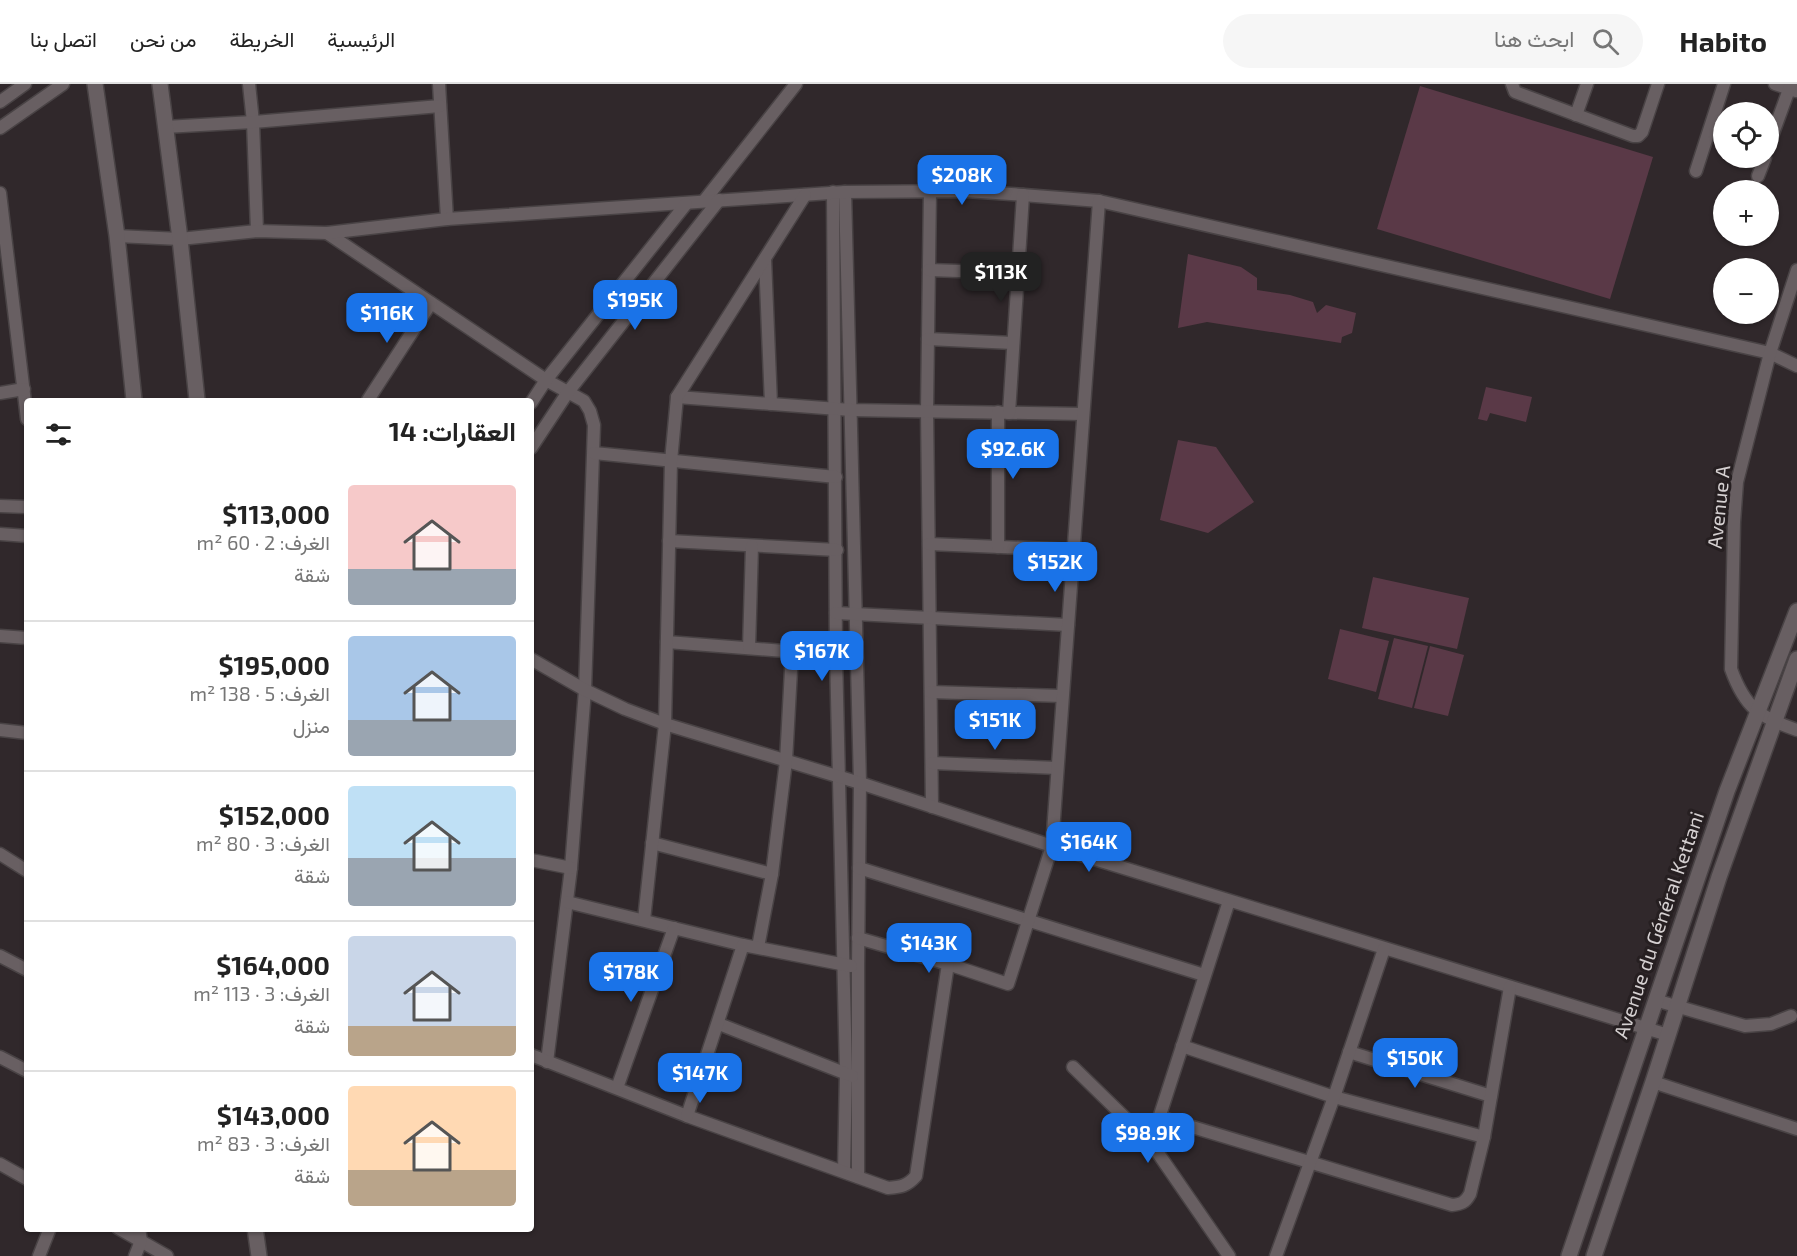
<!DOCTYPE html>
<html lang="ar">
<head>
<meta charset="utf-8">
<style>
	body { margin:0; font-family:"Exo 2",Vazirmatn,sans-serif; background:#f6f6f6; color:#222; direction:rtl; height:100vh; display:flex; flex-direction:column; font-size:22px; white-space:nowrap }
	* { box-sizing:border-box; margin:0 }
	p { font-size:20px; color:#767676 }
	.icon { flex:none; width:33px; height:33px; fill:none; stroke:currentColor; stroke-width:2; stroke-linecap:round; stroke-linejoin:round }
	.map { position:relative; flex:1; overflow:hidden; direction:ltr }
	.side { position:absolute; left:24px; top:314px; width:510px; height:834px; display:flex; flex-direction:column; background:#fff; border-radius:6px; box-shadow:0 2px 4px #0004; direction:rtl }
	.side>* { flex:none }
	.buttons { position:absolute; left:1713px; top:18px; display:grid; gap:12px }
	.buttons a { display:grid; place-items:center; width:66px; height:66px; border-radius:50%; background:#fff; box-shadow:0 2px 4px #0004; font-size:30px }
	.price { position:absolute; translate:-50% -51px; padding:0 14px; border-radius:12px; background:#1a73e8; color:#fff; font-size:20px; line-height:39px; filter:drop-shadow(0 2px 3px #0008) }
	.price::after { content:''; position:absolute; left:50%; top:36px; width:18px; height:14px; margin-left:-9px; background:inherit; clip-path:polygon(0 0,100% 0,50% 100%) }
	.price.current { background:#222; color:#fff }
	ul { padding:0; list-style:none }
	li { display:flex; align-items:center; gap:18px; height:150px; padding:0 18px }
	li+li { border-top:2px solid #e0e0e0 }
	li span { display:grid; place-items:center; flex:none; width:168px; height:120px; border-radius:6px; color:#555 }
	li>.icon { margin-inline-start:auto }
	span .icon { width:72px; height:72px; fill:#fffc; stroke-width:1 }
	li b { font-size:26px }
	h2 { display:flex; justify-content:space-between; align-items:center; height:72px; padding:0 18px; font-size:26px }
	header { display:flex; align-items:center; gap:36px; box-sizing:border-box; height:84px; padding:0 30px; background:#fff; border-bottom:2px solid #e0e0e0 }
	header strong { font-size:28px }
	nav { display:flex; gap:33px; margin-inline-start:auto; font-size:21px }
	.search { width:420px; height:54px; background:#f6f6f6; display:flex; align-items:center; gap:15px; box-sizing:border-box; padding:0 21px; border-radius:33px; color:#767676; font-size:22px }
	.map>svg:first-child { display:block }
</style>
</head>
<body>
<header>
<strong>Habito</strong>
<div class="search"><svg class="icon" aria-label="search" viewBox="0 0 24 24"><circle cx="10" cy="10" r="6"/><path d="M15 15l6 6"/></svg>ابحث هنا</div>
<nav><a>الرئيسية</a><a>الخريطة</a><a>من نحن</a><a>اتصل بنا</a></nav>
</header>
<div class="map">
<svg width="1797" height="1172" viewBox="0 0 1797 1172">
	<rect width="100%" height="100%" fill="#30282b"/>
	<g fill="#5a3947">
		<path d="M 1420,2 L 1653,73 L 1610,215 L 1377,145 Z"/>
		<path d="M 1188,170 L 1241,183 L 1257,194 L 1257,206 L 1290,211 L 1313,218 L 1317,229 L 1326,221 L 1356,229 L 1352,249 L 1342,253 L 1341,259 L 1207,238 L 1178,244 Z"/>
		<path d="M 1486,303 L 1532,313 L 1526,338 L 1490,329 L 1487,337 L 1478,335 Z"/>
		<path d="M 1178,356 L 1216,363 L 1254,418 L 1208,449 L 1160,436 Z"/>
		<path d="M 1373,493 L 1469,514 L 1457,565 L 1362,544 Z"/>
		<path d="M 1340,545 L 1389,557 L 1376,608 L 1328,595 Z"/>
		<path d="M 1394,554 L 1428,562 L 1412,624 L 1378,615 Z"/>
		<path d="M 1430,562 L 1464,571 L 1448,632 L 1414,624 Z"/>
	</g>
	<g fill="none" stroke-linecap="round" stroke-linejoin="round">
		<defs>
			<g id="minor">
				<path d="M 249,0 L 253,38 L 257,147"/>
				<path d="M 439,0 L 447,135"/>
				<path d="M 1512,0 L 1515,8 L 1633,52 L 1638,52 L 1642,48 L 1658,0"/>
				<path d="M 1775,0 L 1796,7"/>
				<path d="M 0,18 L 25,0"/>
				<path d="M 1576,31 L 1587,0"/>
				<path d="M 165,43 L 253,38 L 440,22"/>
				<path d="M 0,44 L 63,0"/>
				<path d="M 1768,63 L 1791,0"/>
				<path d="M 1696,87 L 1724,0"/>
				<path d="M 1758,92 L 1765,74"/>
				<path d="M 930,107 L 927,327 L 932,723"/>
				<path d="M 833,108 L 836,571 L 846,989 L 844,1087"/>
				<path d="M 845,108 L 860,699 L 858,883 L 858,1093"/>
				<path d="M 0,109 L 27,335"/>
				<path d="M 704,117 L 796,0"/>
				<path d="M 327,149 L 546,296 L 584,317 L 590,327 L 594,341 L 585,606 L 571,784 L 547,978"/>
				<path d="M 117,152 L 180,155 L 257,147 L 327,149 L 447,135 L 845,108 L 966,107 L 1011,110 L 1099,117 L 1770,269 L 1797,282"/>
				<path d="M 765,175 L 771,320"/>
				<path d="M 929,186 L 1018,189"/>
				<path d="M 1797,186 L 1770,269 L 1737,398 L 1734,438 L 1731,585 C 1745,624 1759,633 1797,646"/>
				<path d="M 928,255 L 1013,259"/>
				<path d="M 0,309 L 24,305"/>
				<path d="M 677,313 L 851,326 L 1083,330"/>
				<path d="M 368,316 L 431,219"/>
				<path d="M 531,319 L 546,296 L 686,120"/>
				<path d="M 1009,329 L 1023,111"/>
				<path d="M 531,364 L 568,308 L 719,116"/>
				<path d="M 594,369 L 836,393"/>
				<path d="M 0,422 L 27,423"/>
				<path d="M 0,450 L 27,452"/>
				<path d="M 669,457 L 837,466"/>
				<path d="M 929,460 L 1073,466"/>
				<path d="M 998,463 L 998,328"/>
				<path d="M 836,529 L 1068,541"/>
				<path d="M 0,552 L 27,554"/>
				<path d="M 667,558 L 836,571"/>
				<path d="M 749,564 L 752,462"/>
				<path d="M 531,575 L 585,606 L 625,625 L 665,640 L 860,699 L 1052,762 L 1668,951"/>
				<path d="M 931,608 L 1062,612"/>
				<path d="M 0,646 L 27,649"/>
				<path d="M 932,679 L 1057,684"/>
				<path d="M 652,759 L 772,790"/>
				<path d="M 0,770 L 27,787"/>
				<path d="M 531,776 L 571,784"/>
				<path d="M 859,784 L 1204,891"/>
				<path d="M 567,818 L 743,861"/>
				<path d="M 644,836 L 665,640 L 671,377 L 677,313 L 805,111"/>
				<path d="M 858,854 L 948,880 L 1008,900 L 1052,762 L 1099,117"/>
				<path d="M 758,863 L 772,790 L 786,677 L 792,568"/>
				<path d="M 0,872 L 27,886"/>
				<path d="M 1655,916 L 1745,942 L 1771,940 L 1791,932"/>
				<path d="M 719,940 L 852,992"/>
				<path d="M 1182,962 L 1334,1013 L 1484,1053"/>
				<path d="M 1349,968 L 1491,1012"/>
				<path d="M 531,971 L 687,1032 L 888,1104 C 901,1103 907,1102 916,1092 L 948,880"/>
				<path d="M 0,973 L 27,987"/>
				<path d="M 1073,983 L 1151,1059 L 1229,1172"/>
				<path d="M 1653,998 L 1797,1045"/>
				<path d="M 617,1004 L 674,844"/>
				<path d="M 687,1032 L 743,861 L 851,882"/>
				<path d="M 1159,1033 L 1452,1121 C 1461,1120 1465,1119 1470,1110 L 1484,1053 L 1510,903"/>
				<path d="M 1151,1059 L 1229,817"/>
				<path d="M 0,1080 L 27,1095"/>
				<path d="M 118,1144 L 167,1172"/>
				<path d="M 39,1172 L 50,1144"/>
				<path d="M 135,1172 L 141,1157 L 139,1144"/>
				<path d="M 1276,1172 L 1334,1013 L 1384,865"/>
			</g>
			<g id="tertiary">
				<path d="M 95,0 L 117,152 L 134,316"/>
				<path d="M 160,0 L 180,155 L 197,316"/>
				<path d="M 255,1144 L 259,1172"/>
				<path d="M 1569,1172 L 1727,707 L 1797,527"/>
				<path d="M 1594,1172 L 1653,998 L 1719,793 L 1797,575"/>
			</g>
		</defs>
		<use href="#minor" stroke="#494345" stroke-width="15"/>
		<use href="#tertiary" stroke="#494345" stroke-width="18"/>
		<use href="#minor" stroke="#685f62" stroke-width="12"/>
		<use href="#tertiary" stroke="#685f62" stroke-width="15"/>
	</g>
	<g text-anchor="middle" stroke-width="6" stroke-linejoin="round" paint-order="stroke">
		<g font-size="20" fill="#d5d0d1" stroke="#261f21">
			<text transform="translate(1719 423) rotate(-84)" y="7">Avenue A</text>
			<text transform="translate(1659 841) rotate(-71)" y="7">Avenue du Général Kettani</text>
		</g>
	</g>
</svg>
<div class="buttons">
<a><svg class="icon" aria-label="locate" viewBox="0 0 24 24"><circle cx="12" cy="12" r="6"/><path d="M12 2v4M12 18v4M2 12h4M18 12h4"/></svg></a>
<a>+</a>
<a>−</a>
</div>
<b class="price" style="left:962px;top:122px">$208K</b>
<b class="price current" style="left:1001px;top:219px">$113K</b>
<b class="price" style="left:635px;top:247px">$195K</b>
<b class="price" style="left:387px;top:260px">$116K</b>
<b class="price" style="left:1013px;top:396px">$92.6K</b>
<b class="price" style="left:1055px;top:509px">$152K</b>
<b class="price" style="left:822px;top:598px">$167K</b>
<b class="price" style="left:995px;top:667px">$151K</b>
<b class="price" style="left:1089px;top:789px">$164K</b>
<b class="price" style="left:929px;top:890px">$143K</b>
<b class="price" style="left:631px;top:919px">$178K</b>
<b class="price" style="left:1415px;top:1005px">$150K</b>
<b class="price" style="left:700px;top:1020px">$147K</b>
<b class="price" style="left:1148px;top:1080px">$98.9K</b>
<section class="side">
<h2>العقارات: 14<svg class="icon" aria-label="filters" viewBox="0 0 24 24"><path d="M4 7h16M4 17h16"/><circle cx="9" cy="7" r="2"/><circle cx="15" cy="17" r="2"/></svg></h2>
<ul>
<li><span style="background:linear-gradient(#f6c9c9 70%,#9aa5b1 0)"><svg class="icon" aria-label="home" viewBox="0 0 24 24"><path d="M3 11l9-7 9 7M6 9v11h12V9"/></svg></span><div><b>$113,000</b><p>الغرف: 2 · 60 m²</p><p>شقة</p></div></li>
<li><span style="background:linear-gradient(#a9c7e8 70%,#9aa5b1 0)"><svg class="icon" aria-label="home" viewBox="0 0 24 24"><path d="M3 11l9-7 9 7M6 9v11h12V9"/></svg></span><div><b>$195,000</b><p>الغرف: 5 · 138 m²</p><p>منزل</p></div></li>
<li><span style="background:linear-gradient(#bfe0f5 60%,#9aa5b1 0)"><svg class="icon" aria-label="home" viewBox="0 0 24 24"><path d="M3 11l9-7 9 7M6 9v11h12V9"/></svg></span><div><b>$152,000</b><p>الغرف: 3 · 80 m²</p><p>شقة</p></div></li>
<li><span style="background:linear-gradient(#c9d6e8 75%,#b9a48a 0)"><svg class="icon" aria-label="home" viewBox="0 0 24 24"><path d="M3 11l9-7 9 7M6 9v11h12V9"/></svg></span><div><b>$164,000</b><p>الغرف: 3 · 113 m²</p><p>شقة</p></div></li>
<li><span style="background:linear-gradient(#ffd9b3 70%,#b9a48a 0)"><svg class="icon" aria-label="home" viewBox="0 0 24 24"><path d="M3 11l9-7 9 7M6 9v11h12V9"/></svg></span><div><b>$143,000</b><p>الغرف: 3 · 83 m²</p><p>شقة</p></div></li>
</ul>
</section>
</div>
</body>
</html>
